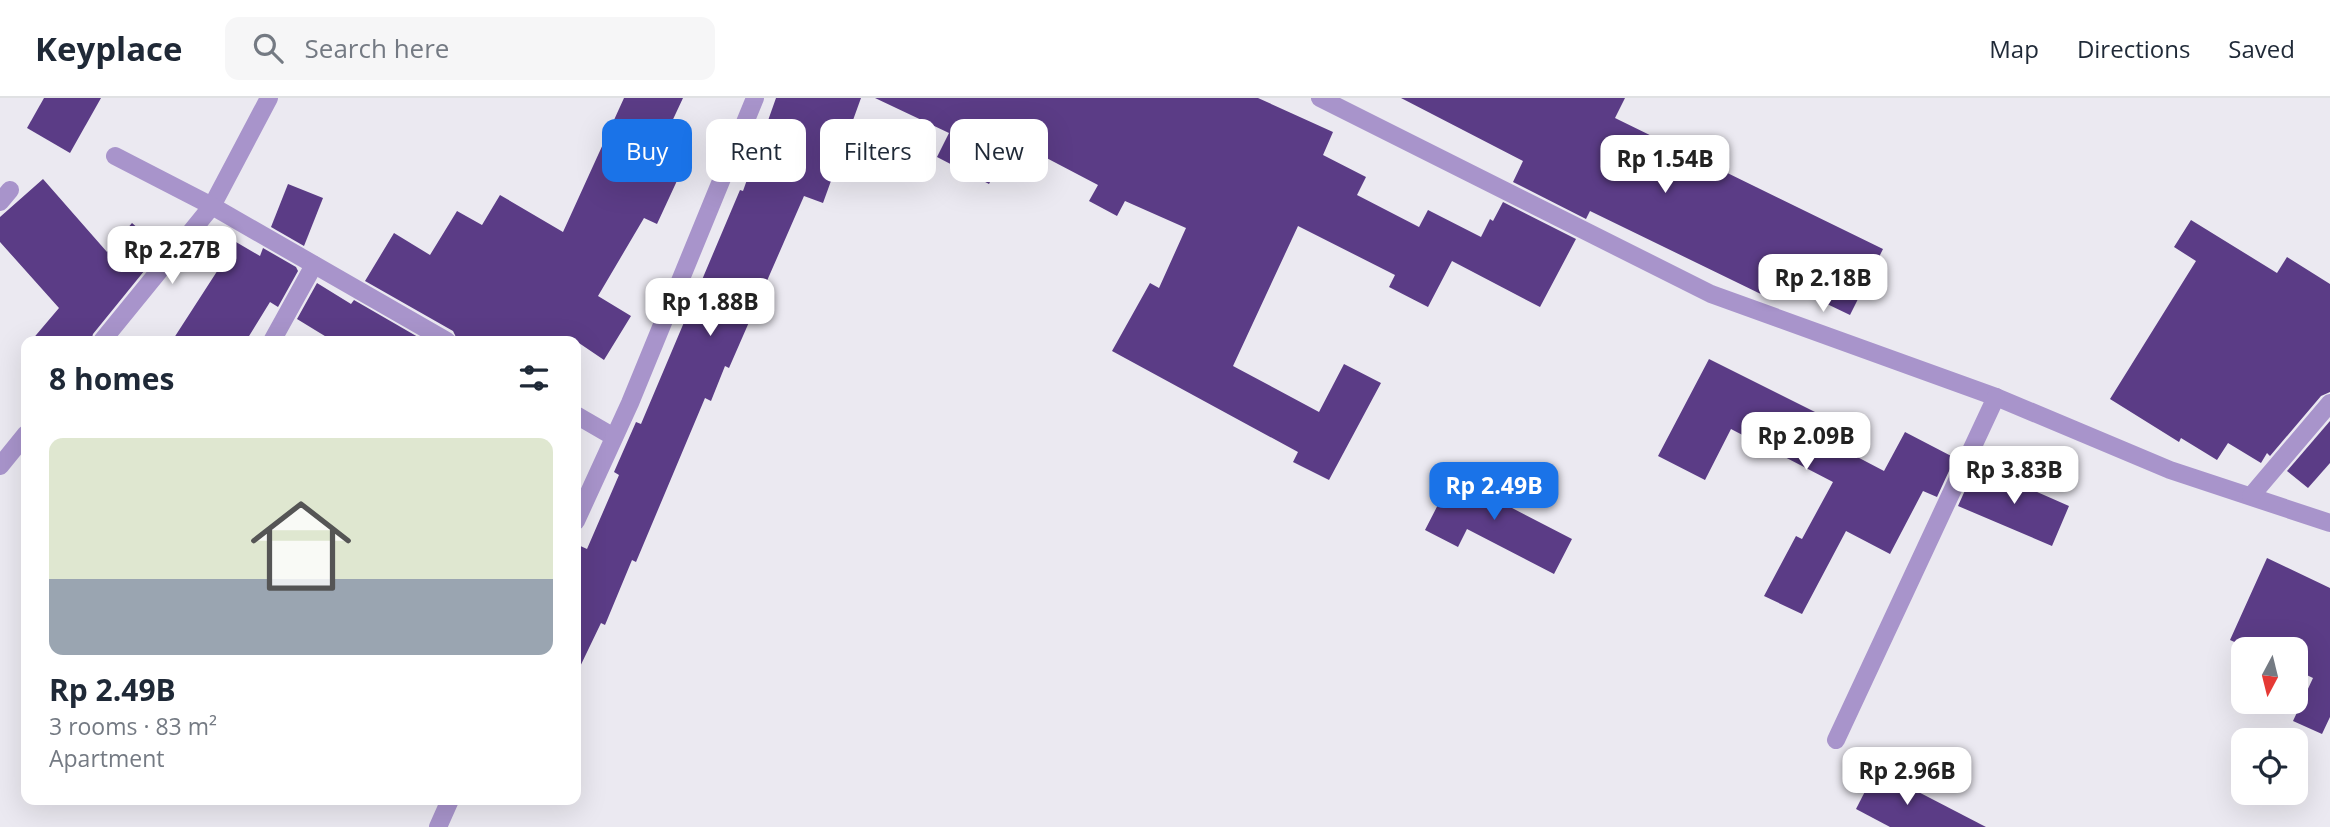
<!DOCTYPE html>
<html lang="en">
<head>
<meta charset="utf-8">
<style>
	body { margin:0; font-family:"Open Sans",sans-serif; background:#f6f6f7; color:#1f2937; height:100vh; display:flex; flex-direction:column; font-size:26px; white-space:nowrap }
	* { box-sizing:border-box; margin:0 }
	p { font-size:23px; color:#747a83 }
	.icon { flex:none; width:38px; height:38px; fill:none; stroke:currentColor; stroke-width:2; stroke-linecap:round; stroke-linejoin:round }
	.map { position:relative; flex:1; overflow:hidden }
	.sheet { position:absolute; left:21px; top:238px; width:560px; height:469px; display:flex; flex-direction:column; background:#fff; border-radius:14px; box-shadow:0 7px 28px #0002 }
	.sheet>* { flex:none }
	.banner { position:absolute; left:602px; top:21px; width:665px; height:63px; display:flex; gap:14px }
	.needle { width:46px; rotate:187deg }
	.tools { position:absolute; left:2231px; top:539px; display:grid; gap:14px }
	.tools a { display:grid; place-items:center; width:77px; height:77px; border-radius:14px; background:#fff; box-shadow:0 7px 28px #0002; font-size:35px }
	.price { position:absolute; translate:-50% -60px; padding:0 16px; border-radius:14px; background:#fff; color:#222; font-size:23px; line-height:46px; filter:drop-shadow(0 2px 4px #0008) }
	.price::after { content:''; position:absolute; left:50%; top:42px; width:21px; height:16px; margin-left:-10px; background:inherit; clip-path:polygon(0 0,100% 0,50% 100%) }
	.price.current { background:#1a73e8; color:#fff }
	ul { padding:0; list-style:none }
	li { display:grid; align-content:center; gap:14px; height:371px; padding:0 28px }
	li+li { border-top:2px solid #e0e1e3 }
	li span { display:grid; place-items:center; height:217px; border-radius:14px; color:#555 }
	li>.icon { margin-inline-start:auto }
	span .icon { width:126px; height:126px; fill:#fffc; stroke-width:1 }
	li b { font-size:30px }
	h2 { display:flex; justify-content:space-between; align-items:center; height:84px; padding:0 28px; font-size:30px }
	.pill { padding:0 24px; border-radius:14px; background:#fff; box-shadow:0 7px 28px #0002; font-size:24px; line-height:63px }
	.pill.current { background:#1a73e8; color:#fff }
	header { display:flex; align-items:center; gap:42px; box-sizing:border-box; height:98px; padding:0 35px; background:#fff; border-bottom:2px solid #e0e1e3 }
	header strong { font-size:33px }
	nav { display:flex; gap:38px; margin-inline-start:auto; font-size:24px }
	.search { width:490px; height:63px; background:#f6f6f7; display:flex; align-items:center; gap:18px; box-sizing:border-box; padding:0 24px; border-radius:14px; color:#747a83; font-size:26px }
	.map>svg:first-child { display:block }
</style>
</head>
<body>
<header>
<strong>Keyplace</strong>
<div class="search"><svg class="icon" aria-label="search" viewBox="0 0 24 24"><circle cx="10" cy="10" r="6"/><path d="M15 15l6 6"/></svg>Search here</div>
<nav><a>Map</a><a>Directions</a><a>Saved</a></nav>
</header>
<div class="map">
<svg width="2330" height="729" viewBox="0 0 2330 729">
	<rect width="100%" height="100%" fill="#ebe9f1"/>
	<g fill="#5b3c86">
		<path d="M 44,0 L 101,0 L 70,55 L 27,30 Z"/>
		<path d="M 624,0 L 683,0 L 661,47 L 688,59 L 657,126 L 644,120 L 598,198 L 631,218 L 604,262 L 576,243 L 458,243 L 453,233 L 365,183 L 394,135 L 430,157 L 457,113 L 482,127 L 500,97 L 563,134 Z"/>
		<path d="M 776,0 L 861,0 L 823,105 L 804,98 L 729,270 L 725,268 L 711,303 L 705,300 L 636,464 L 632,462 L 605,527 L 601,525 L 576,577 L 576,446 L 587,451 L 619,377 L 614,374 L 636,324 L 641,326 L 740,92 L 743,93 Z"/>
		<path d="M 875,0 L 1258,0 L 1333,34 L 1323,57 L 1366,79 L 1357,97 L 1419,129 L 1428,112 L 1481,139 L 1490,121 L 1493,123 L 1503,104 L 1576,141 L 1540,209 L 1452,163 L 1428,209 L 1389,189 L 1395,177 L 1298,128 L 1233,268 L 1319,314 L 1344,266 L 1381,285 L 1329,382 L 1293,364 L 1298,354 L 1112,253 L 1150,185 L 1159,190 L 1186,130 L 1125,103 L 1117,118 L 1089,103 L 1098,87 L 1012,42 L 989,86 L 937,59 L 949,35 Z"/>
		<path d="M 1401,0 L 1625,0 L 1615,20 L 1883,151 L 1850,217 L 1777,182 L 1769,200 L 1590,113 L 1586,121 L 1513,84 L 1523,63 Z"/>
		<path d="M 43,81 L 107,154 L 132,125 L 162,151 L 93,236 L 91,243 L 31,243 L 59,210 L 0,144 L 0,119 Z"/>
		<path d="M 288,86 L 323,100 L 304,148 L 271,129 Z"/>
		<path d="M 2191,122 L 2277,175 L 2287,159 L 2330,186 L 2330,294 L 2321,298 L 2270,358 L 2267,355 L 2261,365 L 2228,345 L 2217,362 L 2181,340 L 2179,344 L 2110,301 L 2196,163 L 2174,149 Z"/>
		<path d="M 236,144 L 260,158 L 263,150 L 296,169 L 298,173 L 278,209 L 270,204 L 246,243 L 172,243 Z"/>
		<path d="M 317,185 L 351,206 L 354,202 L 418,239 L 416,243 L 333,243 L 297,221 Z"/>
		<path d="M 1709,261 L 1835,324 L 1825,342 L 1884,373 L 1905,334 L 1955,360 L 1937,399 L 1923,393 L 1890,456 L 1846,433 L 1802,516 L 1764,498 L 1796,438 L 1802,441 L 1833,384 L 1731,331 L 1705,382 L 1658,358 Z"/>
		<path d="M 2330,323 L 2330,365 L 2308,390 L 2287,373 Z"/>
		<path d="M 1460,364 L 1493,381 L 1485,396 L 1572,441 L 1554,476 L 1467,431 L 1458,449 L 1425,432 Z"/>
		<path d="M 1975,370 L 1990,377 L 1991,374 L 2069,408 L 2052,448 L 1958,408 Z"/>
		<path d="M 2267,460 L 2330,490 L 2330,619 L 2322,636 L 2293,623 L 2313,580 L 2296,572 L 2296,551 L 2250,551 L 2230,542 Z"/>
		<path d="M 1876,672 L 1986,729 L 1890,729 L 1856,711 Z"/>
	</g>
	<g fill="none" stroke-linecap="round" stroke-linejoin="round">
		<g stroke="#a894cb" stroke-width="18">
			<path d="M 269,0 L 212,108 L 447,243"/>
			<path d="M 1320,0 L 1711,196 L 1996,299 L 2170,372 L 2330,425"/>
			<path d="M 0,104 L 10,92"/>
			<path d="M 102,243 L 212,108 L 115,58"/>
			<path d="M 272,243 L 314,167"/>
			<path d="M 576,317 L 614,339"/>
			<path d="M 0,368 L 26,336"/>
			<path d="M 2251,398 L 2330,305"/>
			<path d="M 576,423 L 630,305 L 755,0"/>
			<path d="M 1836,642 L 1996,299"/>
			<path d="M 438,729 L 450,702"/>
		</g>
	</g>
</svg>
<div class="tools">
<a><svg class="needle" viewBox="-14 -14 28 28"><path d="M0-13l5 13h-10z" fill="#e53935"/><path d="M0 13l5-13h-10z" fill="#747a83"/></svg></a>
<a><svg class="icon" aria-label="locate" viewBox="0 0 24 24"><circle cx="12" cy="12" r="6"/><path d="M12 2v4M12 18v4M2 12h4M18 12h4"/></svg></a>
</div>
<b class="price" style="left:1665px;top:97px">Rp 1.54B</b>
<b class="price" style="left:172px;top:188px">Rp 2.27B</b>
<b class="price" style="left:1823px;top:216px">Rp 2.18B</b>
<b class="price" style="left:710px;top:240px">Rp 1.88B</b>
<b class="price" style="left:1806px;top:374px">Rp 2.09B</b>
<b class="price" style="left:2014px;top:408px">Rp 3.83B</b>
<b class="price current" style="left:1494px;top:424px">Rp 2.49B</b>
<b class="price" style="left:1907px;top:709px">Rp 2.96B</b>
<div class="banner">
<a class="pill current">Buy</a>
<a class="pill">Rent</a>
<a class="pill">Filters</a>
<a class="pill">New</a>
</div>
<section class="sheet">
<h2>8 homes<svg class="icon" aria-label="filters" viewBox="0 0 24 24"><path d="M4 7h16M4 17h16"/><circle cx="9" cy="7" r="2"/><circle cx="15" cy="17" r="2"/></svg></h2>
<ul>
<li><span style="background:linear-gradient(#dfe7d0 65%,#9aa5b1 0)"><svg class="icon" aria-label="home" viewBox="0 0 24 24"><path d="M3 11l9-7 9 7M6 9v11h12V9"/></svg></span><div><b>Rp 2.49B</b><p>3 rooms · 83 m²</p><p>Apartment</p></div></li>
</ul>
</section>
</div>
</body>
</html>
